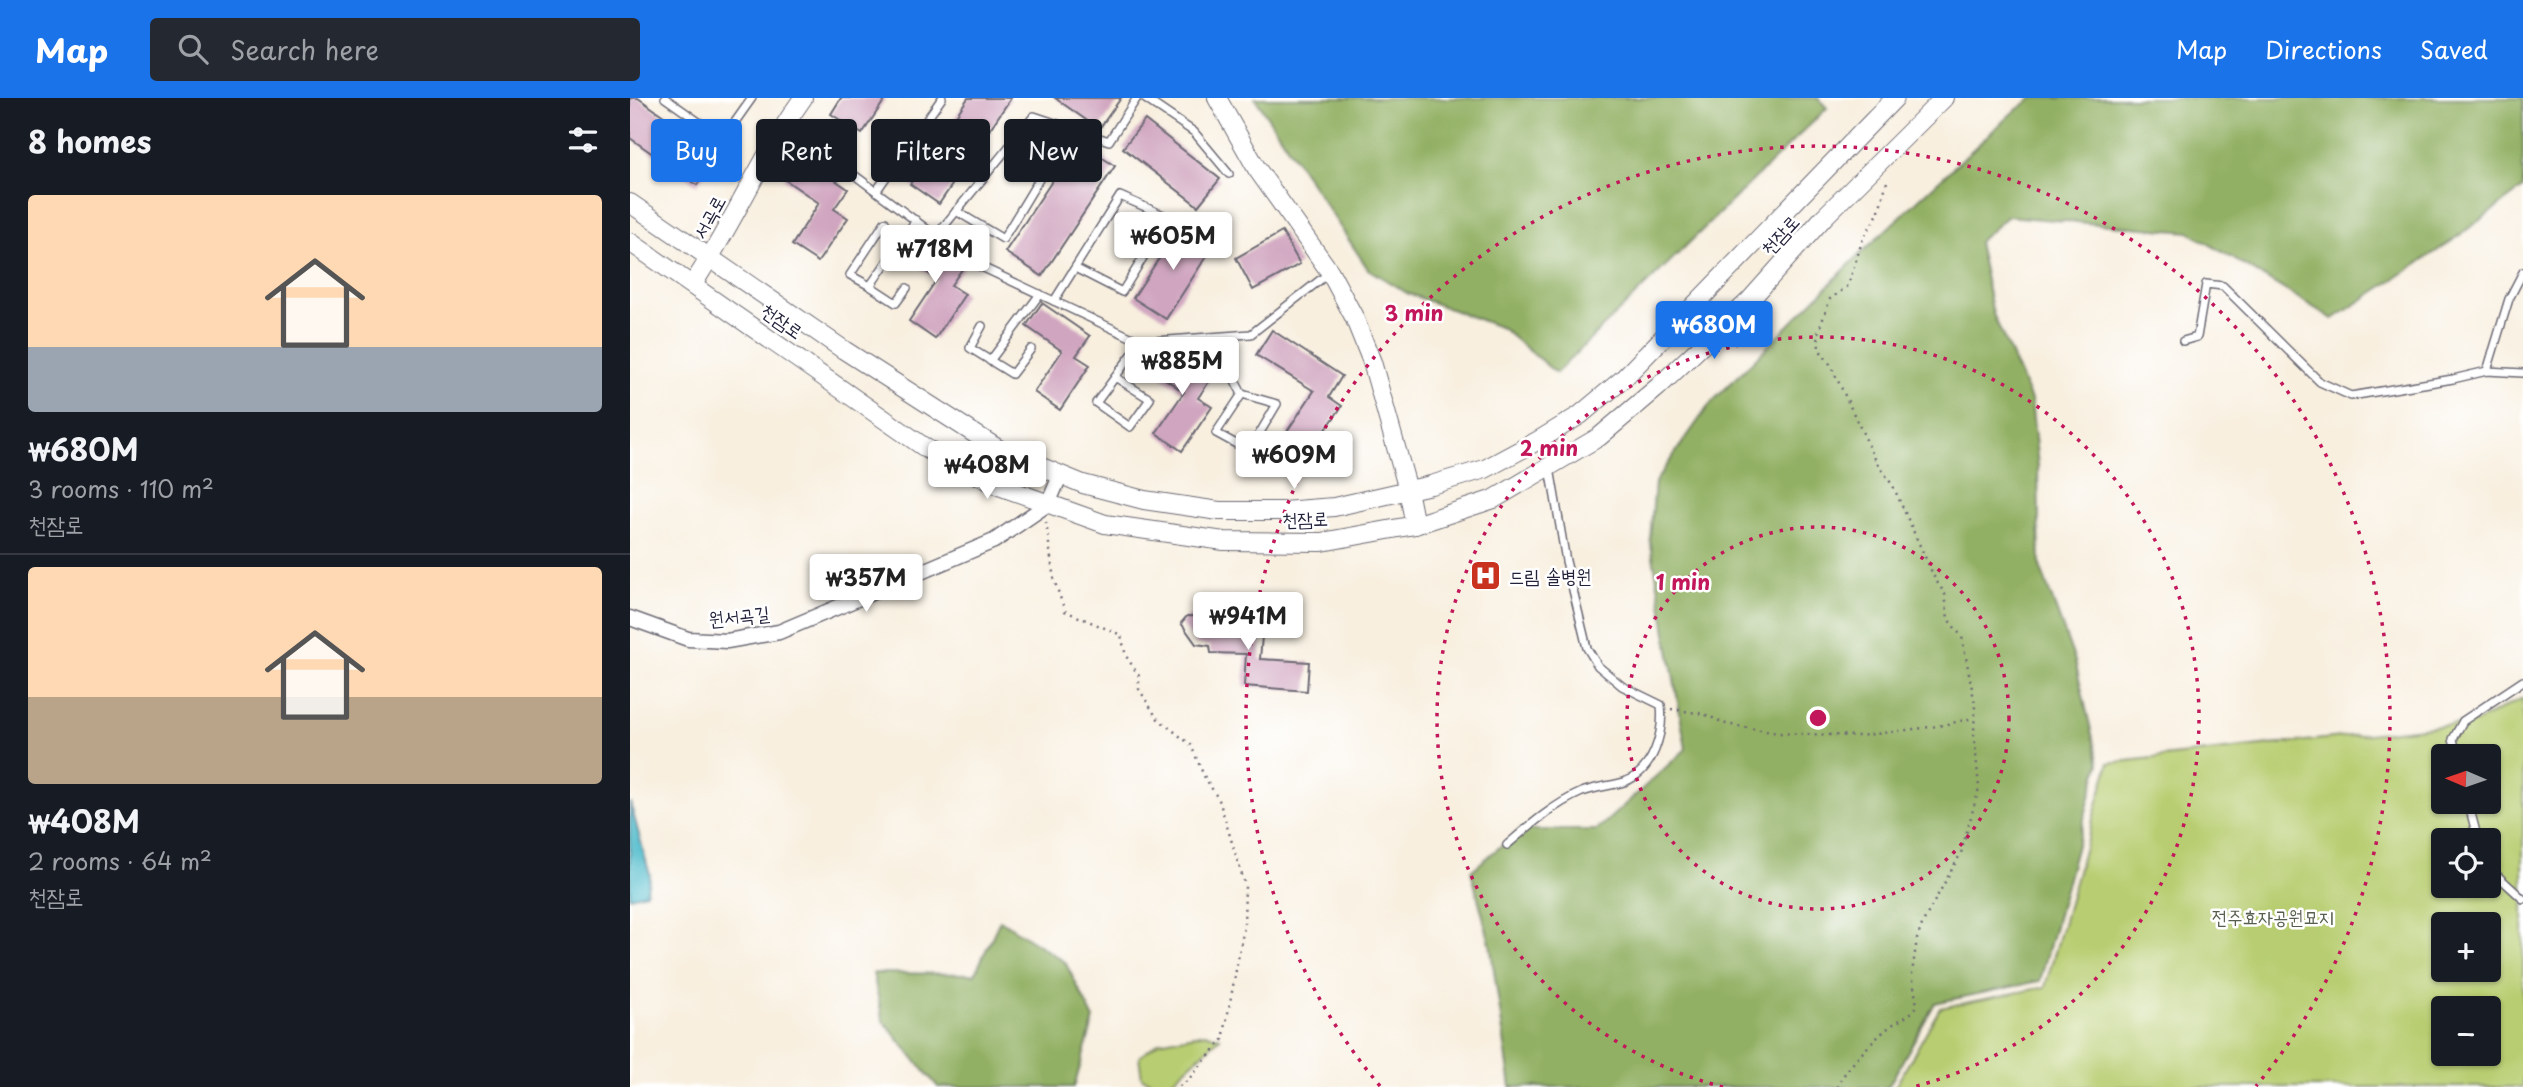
<!DOCTYPE html>
<html lang="en">
<head>
<meta charset="utf-8">
<style>
	body { margin:0; font-family:"Playpen Sans","Poor Story",sans-serif; background:#242831; color:#f1f3f6; height:100vh; display:flex; flex-direction:column; font-size:26px; white-space:nowrap }
	* { box-sizing:border-box; margin:0 }
	p { font-size:23px; color:#9ea1a6 }
	.icon { flex:none; width:38px; height:38px; fill:none; stroke:currentColor; stroke-width:2; stroke-linecap:round; stroke-linejoin:round }
	.map { position:relative; flex:1; overflow:hidden }
	.sheet { display:flex; flex-direction:column; background:#171b24; width:630px }
	.sheet>* { flex:none }
	.banner { position:absolute; left:21px; top:21px; width:665px; height:63px; display:flex; gap:14px }
	.needle { width:46px; rotate:272deg }
	.buttons { position:absolute; left:1801px; top:646px; display:grid; gap:14px }
	.buttons a { display:grid; place-items:center; width:70px; height:70px; border-radius:7px; background:#171b24; box-shadow:0 2px 5px #0004; font-size:35px }
	.price { position:absolute; translate:-50% -60px; padding:0 16px; border-radius:7px; background:#fff; color:#222; font-size:23px; line-height:46px; filter:drop-shadow(0 2px 4px #0008) }
	.price::after { content:''; position:absolute; left:50%; top:42px; width:21px; height:16px; margin-left:-10px; background:inherit; clip-path:polygon(0 0,100% 0,50% 100%) }
	.price.active { background:#1a73e8; color:#fff }
	ul { padding:0; list-style:none }
	li { display:grid; align-content:center; gap:14px; height:371px; padding:0 28px }
	li+li { border-top:2px solid #363941 }
	li span { display:grid; place-items:center; height:217px; border-radius:7px; color:#555 }
	li>.icon { margin-inline-start:auto }
	span .icon { width:126px; height:126px; fill:#fffc; stroke-width:1 }
	li b { font-size:30px }
	h2 { display:flex; justify-content:space-between; align-items:center; height:84px; padding:0 28px; font-size:30px }
	.tag { padding:0 24px; border-radius:7px; background:#171b24; box-shadow:0 2px 5px #0004; font-size:24px; line-height:63px }
	.tag.active { background:#1a73e8; color:#fff }
	header { display:flex; align-items:center; gap:42px; box-sizing:border-box; height:98px; padding:0 35px; background:#1a73e8; color:#fff }
	header strong { font-size:33px }
	nav { display:flex; gap:38px; margin-inline-start:auto; font-size:24px }
	.search { width:490px; height:63px; background:#242831; display:flex; align-items:center; gap:18px; box-sizing:border-box; padding:0 24px; border-radius:7px; color:#9ea1a6; font-size:26px }
	main { display:flex; flex:1; min-height:0 }
	.map>svg:first-child { display:block }
</style>
</head>
<body>
<header>
<strong>Map</strong>
<div class="search"><svg class="icon" aria-label="search" viewBox="0 0 24 24"><circle cx="10" cy="10" r="6"/><path d="M15 15l6 6"/></svg>Search here</div>
<nav><a>Map</a><a>Directions</a><a>Saved</a></nav>
</header>
<main>
<section class="sheet">
<h2>8 homes<svg class="icon" aria-label="filters" viewBox="0 0 24 24"><path d="M4 7h16M4 17h16"/><circle cx="9" cy="7" r="2"/><circle cx="15" cy="17" r="2"/></svg></h2>
<ul>
<li><span style="background:linear-gradient(#ffd9b3 70%,#9aa5b1 0)"><svg class="icon" aria-label="home" viewBox="0 0 24 24"><path d="M3 11l9-7 9 7M6 9v11h12V9"/></svg></span><div><b>₩680M</b><p>3 rooms · 110 m²</p><p>천잠로</p></div></li>
<li><span style="background:linear-gradient(#ffd9b3 60%,#b9a48a 0)"><svg class="icon" aria-label="home" viewBox="0 0 24 24"><path d="M3 11l9-7 9 7M6 9v11h12V9"/></svg></span><div><b>₩408M</b><p>2 rooms · 64 m²</p><p>천잠로</p></div></li>
</ul>
</section>
<div class="map">
<svg width="1893" height="989" viewBox="0 0 1893 989">
	<rect width="100%" height="100%" fill="#fff"/>
	<filter id="ink" filterUnits="userSpaceOnUse"><feTurbulence type="fractalNoise" baseFrequency=".0143" numOctaves="2"/><feDisplacementMap in="SourceGraphic" scale="14" xChannelSelector="R" yChannelSelector="G"/><feConvolveMatrix kernelMatrix="1 2 1 2 8 2 1 2 1" color-interpolation-filters="sRGB"/></filter>
	<filter id="wash" filterUnits="userSpaceOnUse"><feTurbulence type="fractalNoise" baseFrequency=".00686" numOctaves="4" result="noise"/><feDisplacementMap in="SourceGraphic" scale="28" xChannelSelector="R" yChannelSelector="G"/><feGaussianBlur stdDeviation="1.57" result="paint"/><feColorMatrix in="noise" values="0 0 0 0 0 0 0 0 0 0 0 0 0 0 0 0 0 1.4 0 .05"/><feComposite in="paint" operator="in"/></filter>
	<g filter="url(#wash)">
		<rect width="100%" height="100%" fill="#f8efdf"/>
		<g fill="#b8cd71" stroke="#6d7856" stroke-width="2" fill-rule="evenodd">
			<path d="M 1893,600 L 1893,989 L 1265,989 L 1310,910 L 1415,889 L 1479,665 L 1846,624 ZM 1813,658 L 1858,658 L 1858,704 L 1813,704 ZM 1813,742 L 1858,742 L 1858,788 L 1813,788 ZM 1813,826 L 1858,826 L 1858,872 L 1813,872 ZM 1813,910 L 1858,910 L 1858,956 L 1813,956 Z"/>
			<path d="M 575,935 L 590,940 L 535,989 L 512,980 L 509,959 L 529,944 Z"/>
		</g>
		<g fill="#92b063" stroke="#5a694f" stroke-width="2">
			<path d="M 625,0 L 1188,0 L 1197,10 L 926,275 L 872,230 L 777,195 L 738,171 Z"/>
			<path d="M 1403,0 L 1893,0 L 1893,90 L 1819,145 L 1703,221 L 1559,134 L 1378,118 L 1348,144 L 1363,216 L 1401,302 L 1408,368 L 1410,468 L 1445,563 L 1469,666 L 1410,883 L 1305,905 L 1258,989 L 881,989 L 860,845 L 841,773 L 890,732 L 967,732 L 1056,651 L 1020,441 L 1025,384 L 1080,306 L 1230,156 L 1382,15 Z"/>
			<path d="M 370,822 L 435,864 L 464,921 L 444,989 L 308,989 L 253,923 L 243,875 L 345,876 Z"/>
		</g>
		<path fill="#4fbbcb" stroke="#386e83" stroke-width="2" d="M 0,704 L 20,777 L 16,795 L 0,799 Z"/>
		<g id="blocks">
			<g fill="#d0a5bf">
				<path d="M 0,0 L 8,0 L 88,56 L 67,87 L 0,40 Z"/>
				<path d="M 211,0 L 256,0 L 232,36 L 201,16 Z"/>
				<path d="M 338,0 L 381,0 L 309,106 L 280,86 Z"/>
				<path d="M 425,0 L 491,0 L 469,31 Z"/>
				<path d="M 515,22 L 590,81 L 568,108 L 493,50 Z"/>
				<path d="M 448,44 L 485,68 L 412,178 L 375,154 Z"/>
				<path d="M 170,58 L 218,91 L 204,111 L 218,120 L 188,164 L 162,147 L 189,105 L 154,81 Z"/>
				<path d="M 551,127 L 583,148 L 536,221 L 503,200 Z"/>
				<path d="M 287,134 L 335,167 L 321,187 L 335,196 L 305,241 L 279,223 L 307,181 L 272,158 Z"/>
				<path d="M 652,134 L 670,166 L 623,192 L 606,160 Z"/>
				<path d="M 412,205 L 460,238 L 446,258 L 460,267 L 430,312 L 404,294 L 432,253 L 396,228 Z"/>
				<path d="M 642,232 L 712,278 L 699,299 L 712,308 L 682,352 L 656,335 L 684,293 L 626,257 Z"/>
				<path d="M 537,248 L 582,279 L 568,300 L 582,309 L 552,353 L 526,335 L 554,294 L 519,270 L 533,249 Z"/>
				<path d="M 557,518 L 597,519 L 598,526 L 633,527 L 630,561 L 679,564 L 677,593 L 614,588 L 616,556 L 581,555 L 580,548 L 566,546 L 551,525 Z"/>
			</g>
		</g>
	</g>
	<g filter="url(#ink)">
		<use href="#blocks" fill-opacity="0" stroke="#6d6a74" stroke-width="2"/>
		<g fill="none" stroke-linecap="round" stroke-linejoin="round">
			<defs>
				<g id="service">
					<path d="M 35,0 L 93,41 L 122,0"/>
					<path d="M 514,0 L 564,34 L 599,76"/>
					<path d="M 156,26 L 341,164 L 511,244 L 621,236 L 699,175"/>
					<path d="M 247,92 L 312,0"/>
					<path d="M 326,113 L 373,141 L 440,30"/>
					<path d="M 255,124 L 220,177 L 240,188 L 286,122"/>
					<path d="M 306,138 L 404,18 L 479,43 L 507,0"/>
					<path d="M 240,188 L 266,205 L 277,190"/>
					<path d="M 424,203 L 490,98 L 538,119 L 492,194 L 445,170"/>
					<path d="M 352,228 L 340,250 L 382,276 L 401,251"/>
					<path d="M 582,239 L 612,296 L 586,335 L 619,353 L 647,306 L 612,296"/>
					<path d="M 1553,243 L 1567,239 L 1576,186 L 1593,188 L 1690,284 L 1721,298 L 1823,281 L 1857,273 L 1893,275"/>
					<path d="M 360,263 L 410,196"/>
					<path d="M 1857,273 L 1879,201 L 1893,174"/>
					<path d="M 485,279 L 520,301 L 500,329 L 466,305 L 511,244"/>
					<path d="M 1827,658 L 1823,641 L 1833,623 L 1893,583"/>
					<path d="M 1838,704 L 1848,742"/>
					<path d="M 877,747 C 899,728 924,706 952,694 C 965,689 980,688 994,684 C 1024,673 1034,635 1031,607 L 992,588 L 968,568 L 957,550 L 936,463 L 920,370"/>
					<path d="M 1858,769 L 1893,801"/>
				</g>
				<path id="minor" d="M 0,520 L 58,541 L 97,543 L 149,534 L 364,443 L 418,406 L 430,378"/>
				<g id="tertiary">
					<path d="M 587,0 L 627,71 L 700,174 L 724,219 L 742,264 L 778,392 L 785,427"/>
					<path d="M 0,105 L 214,252 L 370,352 L 453,386 L 514,402 L 589,413 L 653,413 L 704,409 L 801,387 L 855,371 L 909,342 L 950,317 L 993,281 L 1265,0"/>
					<path d="M 0,144 L 297,351 L 369,388 L 475,426 L 594,443 L 692,444 L 785,427 L 864,401 L 969,339 L 1028,289 L 1120,202 L 1194,119 L 1314,0"/>
					<path d="M 63,186 C 103,126 131,59 173,0"/>
				</g>
			</defs>
			<use href="#service" stroke="#6d6a74" stroke-width="10"/>
			<use href="#minor" stroke="#6d6a74" stroke-width="17"/>
			<use href="#tertiary" stroke="#6d6a74" stroke-width="20"/>
			<g stroke="#6d6a74" stroke-width="2.5" stroke-dasharray="2 5" stroke-linecap="butt">
				<path d="M 416,424 L 424,482 L 435,513 L 491,537 L 496,558 L 509,578 L 509,591 L 527,620 L 561,647 L 574,678 L 589,702 L 615,787 L 614,829 L 593,942 L 557,983 L 548,989"/>
				<path d="M 1041,611 L 1074,616 L 1096,626 L 1148,635 L 1229,638 L 1308,628 L 1344,620"/>
				<path d="M 1207,989 C 1210,977 1245,940 1257,931 C 1267,922 1279,920 1287,908 L 1282,875 L 1287,841 L 1293,824 L 1331,755 L 1349,690 L 1344,634 L 1345,606 L 1332,539 L 1318,521 L 1315,496 L 1305,481 L 1263,388 L 1247,365 L 1200,266 L 1189,251 L 1188,235 L 1200,201 L 1218,188 L 1233,140 L 1248,116 L 1258,80"/>
			</g>
			<use href="#service" stroke="#fff" stroke-width="7"/>
			<use href="#minor" stroke="#fff" stroke-width="14"/>
			<use href="#tertiary" stroke="#fff" stroke-width="18"/>
		</g>
	</g>
	<g fill="none" stroke="#c2185b" stroke-width="3.5" stroke-dasharray="3.5 7">
		<circle cx="1188" cy="620" r="191"/>
		<path d="M1093 989A381 381 0 1 1 1283 989"/>
		<path d="M750 988A572 572 0 1 1 1626 988"/>
	</g>
	<defs>
		<symbol id="hospital-square" viewBox="-11 -11 22 22"><rect x="-9" y="-9" width="18" height="18" rx="4" fill="#c8321e" stroke="#fff"/><path d="M-5-5h3v3.5h4V-5h3V5h-3V1.5h-4V5h-3Z" fill="#fff"/></symbol>
	</defs>
	<g fill-rule="evenodd">
		<use href="#hospital-square" x="838" y="460" width="35" height="35"/>
	</g>
	<g text-anchor="middle" stroke-width="5" stroke-linejoin="round" paint-order="stroke">
		<g font-size="19" fill="#22223b" stroke="#fff">
			<text transform="translate(79 119) rotate(-61)" y="7">서곡로</text>
			<text transform="translate(1150 137) rotate(-48)" y="7">천잠로</text>
			<text transform="translate(152 223) rotate(35)" y="7">천잠로</text>
			<text transform="translate(675 421) rotate(-2)" y="7">천잠로</text>
			<text transform="translate(109 518) rotate(-6)" y="7">원서곡길</text>
		</g>
		<g font-size="19" fill="#22223b" stroke="#fff" text-anchor="start">
			<text x="879" y="485">드림 솔병원</text>
		</g>
		<g font-size="19" fill="#565e4e" stroke="#fff">
			<text x="1643" y="826">전주효자공원묘지</text>
		</g>
	</g>
	<circle cx="1188" cy="620" r="10" fill="#c2185b" stroke="#fff" stroke-width="3.5"/>
	<g font-size="21" text-anchor="middle" font-weight="bold" fill="#c2185b" stroke="#fff" stroke-width="5" stroke-linejoin="round" paint-order="stroke">
		<text x="784" y="223">3 min</text>
		<text x="919" y="358">2 min</text>
		<text x="1053" y="492">1 min</text>
	</g>
</svg>
<div class="buttons">
<a><svg class="needle" viewBox="-14 -14 28 28"><path d="M0-13l5 13h-10z" fill="#e53935"/><path d="M0 13l5-13h-10z" fill="#9ea1a6"/></svg></a>
<a><svg class="icon" aria-label="locate" viewBox="0 0 24 24"><circle cx="12" cy="12" r="6"/><path d="M12 2v4M12 18v4M2 12h4M18 12h4"/></svg></a>
<a>+</a>
<a>−</a>
</div>
<b class="price" style="left:543px;top:174px">₩605M</b>
<b class="price" style="left:305px;top:187px">₩718M</b>
<b class="price active" style="left:1084px;top:263px">₩680M</b>
<b class="price" style="left:552px;top:299px">₩885M</b>
<b class="price" style="left:664px;top:393px">₩609M</b>
<b class="price" style="left:357px;top:403px">₩408M</b>
<b class="price" style="left:236px;top:516px">₩357M</b>
<b class="price" style="left:618px;top:554px">₩941M</b>
<div class="banner">
<a class="tag active">Buy</a>
<a class="tag">Rent</a>
<a class="tag">Filters</a>
<a class="tag">New</a>
</div>
</div>
</main>
</body>
</html>
